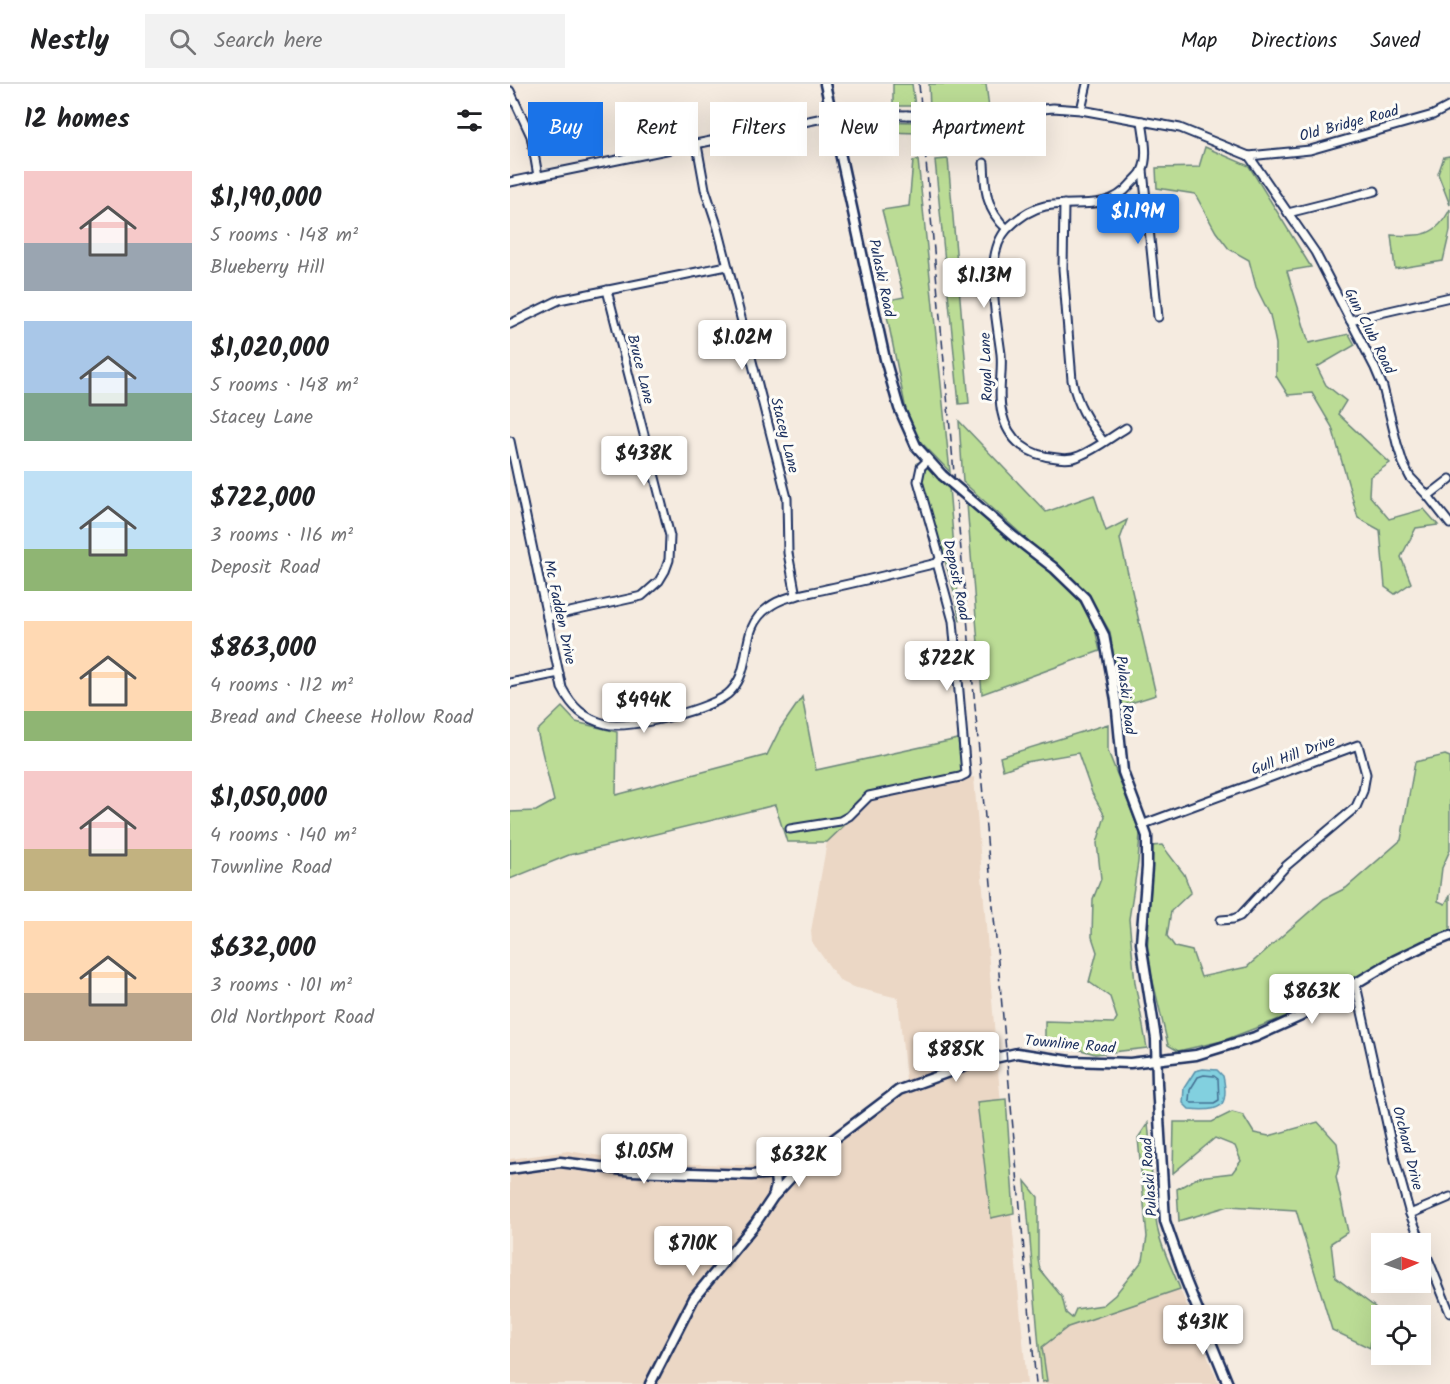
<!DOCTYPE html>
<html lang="en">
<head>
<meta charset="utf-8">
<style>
	body { margin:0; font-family:Kalam,sans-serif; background:#f2f2f2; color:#202124; height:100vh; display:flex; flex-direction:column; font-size:22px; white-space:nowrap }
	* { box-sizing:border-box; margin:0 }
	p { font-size:20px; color:#757577 }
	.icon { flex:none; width:33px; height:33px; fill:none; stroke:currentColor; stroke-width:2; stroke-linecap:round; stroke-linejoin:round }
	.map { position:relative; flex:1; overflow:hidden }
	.details { display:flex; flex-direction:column; background:#fff; width:510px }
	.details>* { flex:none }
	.guide { position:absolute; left:18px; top:18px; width:570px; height:54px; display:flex; gap:12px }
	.needle { width:39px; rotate:88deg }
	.tools { position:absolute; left:861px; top:1149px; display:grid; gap:12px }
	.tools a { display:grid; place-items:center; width:60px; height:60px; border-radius:0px; background:#fff; box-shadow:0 6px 24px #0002; font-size:30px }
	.price { position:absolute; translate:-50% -51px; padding:0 14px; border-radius:6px; background:#fff; color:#222; font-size:20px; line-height:39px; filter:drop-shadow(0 2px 3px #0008) }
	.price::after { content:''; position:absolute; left:50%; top:36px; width:18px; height:14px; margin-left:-9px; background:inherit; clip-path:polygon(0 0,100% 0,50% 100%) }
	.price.selected { background:#1a73e8; color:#fff }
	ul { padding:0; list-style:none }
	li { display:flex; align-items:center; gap:18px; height:150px; padding:0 24px }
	li span { display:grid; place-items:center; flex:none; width:168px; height:120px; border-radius:0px; color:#555 }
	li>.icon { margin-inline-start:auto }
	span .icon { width:72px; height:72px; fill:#fffc; stroke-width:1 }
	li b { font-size:26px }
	h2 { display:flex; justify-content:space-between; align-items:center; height:72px; padding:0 24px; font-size:26px }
	.chip { padding:0 21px; border-radius:0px; background:#fff; box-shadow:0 6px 24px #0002; font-size:21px; line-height:54px }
	.chip.selected { background:#1a73e8; color:#fff }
	header { display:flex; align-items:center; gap:36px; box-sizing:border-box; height:84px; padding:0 30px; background:#fff; border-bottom:2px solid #e0e0e0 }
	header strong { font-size:28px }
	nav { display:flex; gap:33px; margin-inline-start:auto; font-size:21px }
	.search { width:420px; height:54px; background:#f2f2f2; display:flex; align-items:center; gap:15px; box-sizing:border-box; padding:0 21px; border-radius:0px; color:#757577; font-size:22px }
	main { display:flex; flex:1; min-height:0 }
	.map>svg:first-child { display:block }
</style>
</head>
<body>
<header>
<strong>Nestly</strong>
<div class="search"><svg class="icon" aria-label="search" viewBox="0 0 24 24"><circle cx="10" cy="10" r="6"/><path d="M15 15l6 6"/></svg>Search here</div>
<nav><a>Map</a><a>Directions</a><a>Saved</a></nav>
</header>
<main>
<section class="details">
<h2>12 homes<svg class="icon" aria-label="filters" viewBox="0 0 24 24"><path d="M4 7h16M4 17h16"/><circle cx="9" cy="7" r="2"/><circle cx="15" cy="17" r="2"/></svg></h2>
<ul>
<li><span style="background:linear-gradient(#f6c9c9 60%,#9aa5b1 0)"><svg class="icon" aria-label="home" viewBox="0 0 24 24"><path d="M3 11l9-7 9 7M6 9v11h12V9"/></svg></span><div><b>$1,190,000</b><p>5 rooms · 148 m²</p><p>Blueberry Hill</p></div></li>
<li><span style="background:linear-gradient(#a9c7e8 60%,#7fa58c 0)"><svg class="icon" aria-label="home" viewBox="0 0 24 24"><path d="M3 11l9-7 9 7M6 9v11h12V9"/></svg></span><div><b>$1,020,000</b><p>5 rooms · 148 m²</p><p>Stacey Lane</p></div></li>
<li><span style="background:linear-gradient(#bfe0f5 65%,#8fb573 0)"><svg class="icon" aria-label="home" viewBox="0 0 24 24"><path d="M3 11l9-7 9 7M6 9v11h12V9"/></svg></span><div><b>$722,000</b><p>3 rooms · 116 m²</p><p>Deposit Road</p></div></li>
<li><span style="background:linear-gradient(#ffd9b3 75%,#8fb573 0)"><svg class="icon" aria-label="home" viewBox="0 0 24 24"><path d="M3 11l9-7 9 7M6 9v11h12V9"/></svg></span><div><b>$863,000</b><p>4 rooms · 112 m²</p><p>Bread and Cheese Hollow Road</p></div></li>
<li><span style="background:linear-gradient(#f6c9c9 65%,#c2b280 0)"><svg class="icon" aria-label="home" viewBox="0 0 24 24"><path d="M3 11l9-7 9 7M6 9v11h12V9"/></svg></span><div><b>$1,050,000</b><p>4 rooms · 140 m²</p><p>Townline Road</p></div></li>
<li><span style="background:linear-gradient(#ffd9b3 60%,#b9a48a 0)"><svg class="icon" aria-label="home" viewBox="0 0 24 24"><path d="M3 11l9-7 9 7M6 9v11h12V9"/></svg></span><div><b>$632,000</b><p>3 rooms · 101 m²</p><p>Old Northport Road</p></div></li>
</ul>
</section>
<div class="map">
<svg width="940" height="1300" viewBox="0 0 940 1300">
	<rect width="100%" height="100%" fill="#f5ebe0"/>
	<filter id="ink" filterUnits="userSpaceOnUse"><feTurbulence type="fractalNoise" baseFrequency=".0167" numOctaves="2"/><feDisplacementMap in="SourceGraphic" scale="12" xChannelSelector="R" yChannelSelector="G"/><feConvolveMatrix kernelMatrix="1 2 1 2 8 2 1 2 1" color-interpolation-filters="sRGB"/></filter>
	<g filter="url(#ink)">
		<g fill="#ebd7c5">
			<path d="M 464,693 L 486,965 L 517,1300 L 0,1300 L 0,1075 L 58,1067 L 136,1079 L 273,1082 L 396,996 L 388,914 L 343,903 L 330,897 L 302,858 L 301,847 L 317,758 L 362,715 Z"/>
			<path d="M 670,1205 L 709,1300 L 532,1300 L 532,1298 L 537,1296 L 532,1263 L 558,1243 Z"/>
		</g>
		<g fill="#bbdc95" stroke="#6b867a" stroke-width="1.5">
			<path d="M 383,0 L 402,0 L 405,22 L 383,22 Z"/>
			<path d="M 419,0 L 476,0 L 479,24 L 420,26 Z"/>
			<path d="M 353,37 L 407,38 L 408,49 L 338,47 Z"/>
			<path d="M 695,63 L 739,82 L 801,183 L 777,187 L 799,259 L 839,250 L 845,261 L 807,283 L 816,301 L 836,317 L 828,330 L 880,379 L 860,393 L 859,411 L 879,435 L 914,425 L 928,441 L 906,444 L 891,473 L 901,499 L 885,510 L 875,503 L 870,446 L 848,434 L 822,343 L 802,309 L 778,311 L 766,292 L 766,260 L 760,231 L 746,203 L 739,176 L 719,165 L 706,148 L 685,110 L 647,104 L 646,84 L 689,83 Z"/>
			<path d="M 940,72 L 940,121 L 928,90 L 934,73 Z"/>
			<path d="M 438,75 L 459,319 L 449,320 L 425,76 Z"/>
			<path d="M 408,76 L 440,388 L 408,355 L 396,326 L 374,217 L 394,213 L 372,126 L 399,122 L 403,77 Z"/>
			<path d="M 940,125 L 940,147 L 933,177 L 885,185 L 881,151 C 909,152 926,154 940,125 Z"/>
			<path d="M 449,337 L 536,428 L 584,411 L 596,447 L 617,436 L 610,455 L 646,611 L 611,622 L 600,548 L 578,510 L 453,398 Z"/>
			<path d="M 413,377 L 439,403 L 450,537 L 444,508 L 407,379 Z"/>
			<path d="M 457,420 L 553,498 L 574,522 L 584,541 L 590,567 L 472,610 Z"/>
			<path d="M 292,613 L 306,686 L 448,655 L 453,696 L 362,715 L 317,758 L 277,758 L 265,721 L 59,771 L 0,795 L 0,728 L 26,727 L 44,717 L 27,647 L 52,623 L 66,638 L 107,648 L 106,711 L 257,671 L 270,645 Z"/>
			<path d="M 598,640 L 598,667 L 630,749 L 628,778 L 619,835 L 625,899 L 637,964 L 585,970 L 535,956 L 535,937 L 604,939 L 607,934 L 600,913 L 579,898 L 587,868 L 582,853 L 583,815 L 591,795 L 587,759 L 595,732 L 582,709 L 568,669 L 516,678 L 493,686 L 490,673 Z"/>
			<path d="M 935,671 L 940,673 L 940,766 L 932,784 L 928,817 L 935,820 L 940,811 L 940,850 L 925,854 L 790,927 L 712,957 L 668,967 L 658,961 L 637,872 L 643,762 L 652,761 L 674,790 L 681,808 L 661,827 L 657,852 L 665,863 L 682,867 L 691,893 L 737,883 L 814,815 L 836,804 L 891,756 L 905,678 Z"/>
			<path d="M 496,1015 L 504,1129 L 481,1134 L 467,1018 Z"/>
			<path d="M 722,1028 L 733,1031 L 744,1049 L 759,1052 L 808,1038 L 827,1059 L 830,1079 L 826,1093 L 838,1148 L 821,1159 L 825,1193 L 865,1223 L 860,1264 L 822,1246 L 786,1126 L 719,1122 L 669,1137 L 667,1105 L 689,1093 L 722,1089 L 731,1077 L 725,1062 L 705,1054 L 663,1089 L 664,1038 L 702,1038 Z"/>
			<path d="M 638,1039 C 642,1075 641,1111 648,1147 C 652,1166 663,1186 670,1205 L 558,1243 L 532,1263 L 537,1297 L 532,1298 L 515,1097 L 528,1113 L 528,1175 L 530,1186 L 552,1213 L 556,1229 L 562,1234 L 566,1225 L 593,1221 L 605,1211 L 633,1176 L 637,1153 L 628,1054 Z"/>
		</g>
		<path fill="#82d0df" stroke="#5990ab" stroke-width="1.5" d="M 693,985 L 707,986 L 713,992 C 720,1024 710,1028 679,1025 L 673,1019 L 674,1004 L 685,987 Z"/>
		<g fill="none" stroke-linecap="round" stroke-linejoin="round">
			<path stroke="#446f92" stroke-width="1.5" d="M 694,991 L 704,992 L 708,995 L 709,1016 L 704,1019 L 682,1019 L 679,1016 L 680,1006 L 688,993 Z"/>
			<defs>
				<g id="minor">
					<path d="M 0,7 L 21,52 L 28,92"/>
					<path d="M 571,26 L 577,0"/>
					<path d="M 427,32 L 485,30 L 543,24 L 571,26 L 670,44 L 739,72 L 800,66 L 923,31 L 940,22"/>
					<path d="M 187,61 L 195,105 L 208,144 L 277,414 L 278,469 L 286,512"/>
					<path d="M 739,72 L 805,168 L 865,284 L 873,303 L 887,360 L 893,379 L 900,393 L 918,412 L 940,440"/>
					<path d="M 474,79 C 475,106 476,126 497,145"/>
					<path d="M 633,86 L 648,233"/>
					<path d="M 0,98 L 323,32 L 351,30 L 397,31"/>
					<path d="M 554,120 L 553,185 L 562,296 C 567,320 578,338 593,357"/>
					<path d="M 778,129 L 865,107"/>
					<path d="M 840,236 L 940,213"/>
					<path d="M 0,240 L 49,216 L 217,182"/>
					<path d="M 616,344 C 601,353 586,365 569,372 C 563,375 554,375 547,374 C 519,372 498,357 492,329 C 487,310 493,289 491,270 C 487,236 472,172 497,145 C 507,135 521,125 535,122 C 565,116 598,128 620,101 C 624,96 630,92 632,87 C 639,73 634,52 632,37"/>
					<path d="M 0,357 L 52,604 C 62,623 74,635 96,640 C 118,646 206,625 221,607 C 245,581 227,545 259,523 C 275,511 297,510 316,505 C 353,497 390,488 427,479"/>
					<path d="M 918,412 L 940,395"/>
					<path d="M 37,533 L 132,512 L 149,497 L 155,487 L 159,476 L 160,452 L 97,206"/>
					<path d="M 0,599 L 49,589"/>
					<path d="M 634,740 L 848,661 L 856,690 L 853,707 L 846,723 L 776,782 L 730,832 L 723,835 L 711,836"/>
					<path d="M 280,745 L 330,737 L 339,732 L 359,712 L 450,693 L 456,690 L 443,537 L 427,479 L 430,474 L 408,397 L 411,383 L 418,376"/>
					<path d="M 846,901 L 885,1076 L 900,1130 L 940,1229"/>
					<path d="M 900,1130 L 940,1113"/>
				</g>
				<g id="major">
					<path d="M 315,0 L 375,275 L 389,324 L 406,362 L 432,391"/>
					<path d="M 460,415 L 504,453 L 544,484 L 575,514 L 594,551 L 606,616 L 613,688 L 637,752 L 637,783 L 631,859 L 646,955 L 647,999 L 655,1137 L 676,1197 L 718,1300"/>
					<path d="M 0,1085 L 50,1078 L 122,1087 L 241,1091 L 265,1089 L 295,1077 L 389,1006 L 467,978 L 507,969 L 560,977 L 620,979 L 686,971 L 745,953 L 791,932 L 885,876 L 914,862 L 940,852"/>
					<path d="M 265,1111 L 295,1078"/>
					<path d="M 140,1300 L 184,1214 L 245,1140 L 263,1113 L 266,1102 L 265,1089"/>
				</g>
			</defs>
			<use href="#minor" stroke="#1b2f5e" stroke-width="11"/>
			<use href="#major" stroke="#1b2f5e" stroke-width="13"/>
			<use href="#minor" stroke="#fdfcf7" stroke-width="7"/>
			<use href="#major" stroke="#fdfcf7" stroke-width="8"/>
			<path stroke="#1b2f5e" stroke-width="1.5" stroke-dasharray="9 4.5" stroke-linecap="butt" d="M 409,0 L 526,1300"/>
			<defs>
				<path id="minor-bridge" d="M 397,31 L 427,32"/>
				<path id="major-bridge" d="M 432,391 L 460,415"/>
			</defs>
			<use href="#minor-bridge" stroke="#1b2f5e" stroke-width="11" stroke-linecap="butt"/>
			<use href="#major-bridge" stroke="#1b2f5e" stroke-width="13" stroke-linecap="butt"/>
			<use href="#minor-bridge" stroke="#fdfcf7" stroke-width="7"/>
			<use href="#major-bridge" stroke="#fdfcf7" stroke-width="8"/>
		</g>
	</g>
	<g text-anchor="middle" stroke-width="6" stroke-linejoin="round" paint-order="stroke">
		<g font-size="15" fill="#1b2f5e" stroke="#fdfcf7">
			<text transform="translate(839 39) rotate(-15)" y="5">Old Bridge Road</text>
			<text transform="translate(372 194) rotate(78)" y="5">Pulaski Road</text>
			<text transform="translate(860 247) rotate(63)" y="5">Gun Club Road</text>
			<text transform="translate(476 283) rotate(-92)" y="5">Royal Lane</text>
			<text transform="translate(131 285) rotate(76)" y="5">Bruce Lane</text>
			<text transform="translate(275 351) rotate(76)" y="5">Stacey Lane</text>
			<text transform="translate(447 496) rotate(78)" y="5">Deposit Road</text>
			<text transform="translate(50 528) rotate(78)" y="5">Mc Fadden Drive</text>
			<text transform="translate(616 611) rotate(83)" y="5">Pulaski Road</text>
			<text transform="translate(783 671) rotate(-20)" y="5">Gull Hill Drive</text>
			<text transform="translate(560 960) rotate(5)" y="5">Townline Road</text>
			<text transform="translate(898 1064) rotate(76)" y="5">Orchard Drive</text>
			<text transform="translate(639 1093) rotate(-94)" y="5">Pulaski Road</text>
		</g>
	</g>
</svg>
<div class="tools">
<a><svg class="needle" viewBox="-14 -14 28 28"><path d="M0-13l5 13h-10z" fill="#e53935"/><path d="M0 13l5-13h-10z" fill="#757577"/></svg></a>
<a><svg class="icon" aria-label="locate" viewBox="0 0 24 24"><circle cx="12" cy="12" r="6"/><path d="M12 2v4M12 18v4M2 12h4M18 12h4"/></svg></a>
</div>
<b class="price selected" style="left:628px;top:161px">$1.19M</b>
<b class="price" style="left:474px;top:225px">$1.13M</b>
<b class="price" style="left:232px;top:287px">$1.02M</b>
<b class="price" style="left:134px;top:403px">$438K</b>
<b class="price" style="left:437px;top:608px">$722K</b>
<b class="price" style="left:134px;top:650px">$494K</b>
<b class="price" style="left:802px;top:941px">$863K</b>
<b class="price" style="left:446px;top:999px">$885K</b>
<b class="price" style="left:134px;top:1101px">$1.05M</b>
<b class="price" style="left:289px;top:1104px">$632K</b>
<b class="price" style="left:183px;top:1193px">$710K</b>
<b class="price" style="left:693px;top:1272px">$431K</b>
<div class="guide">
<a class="chip selected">Buy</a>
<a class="chip">Rent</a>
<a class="chip">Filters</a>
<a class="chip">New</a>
<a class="chip">Apartment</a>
</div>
</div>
</main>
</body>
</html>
